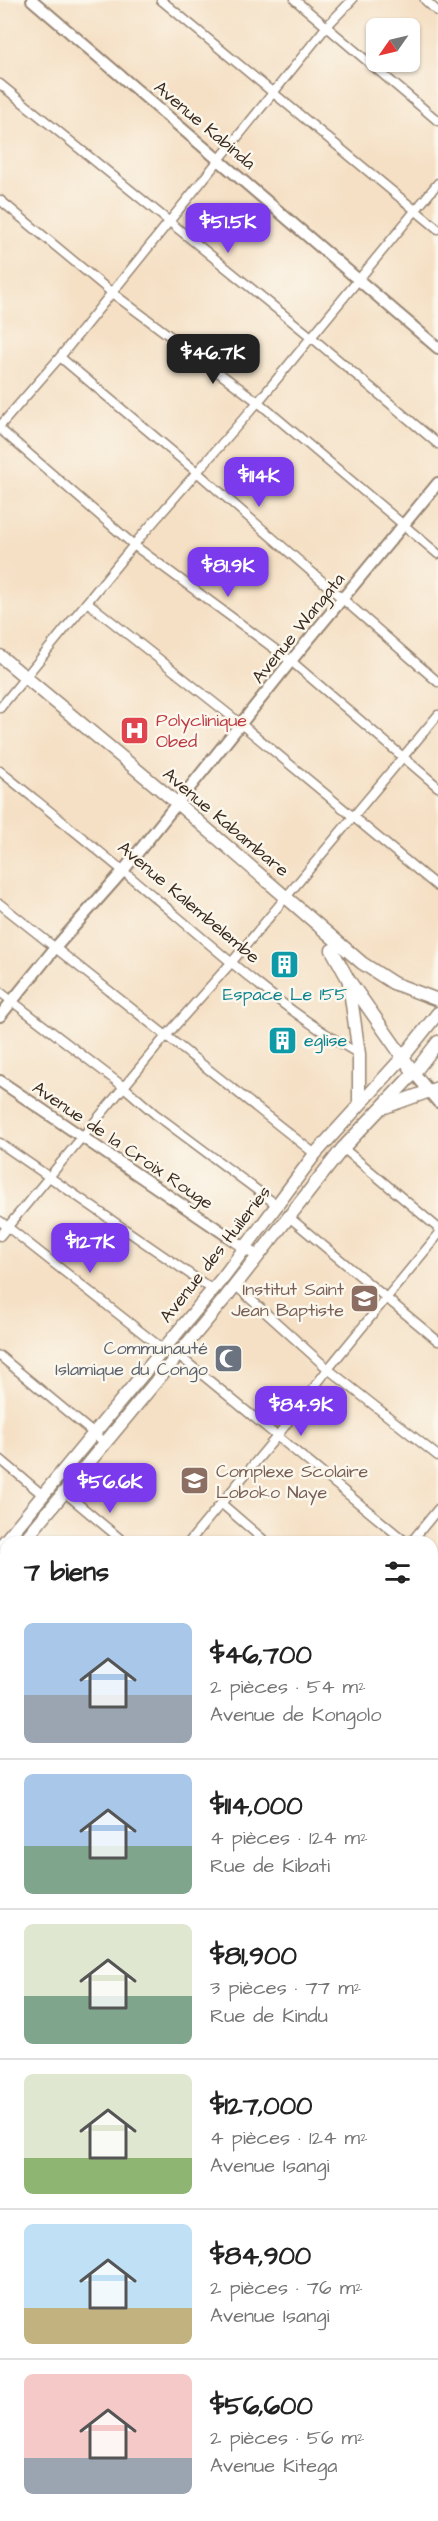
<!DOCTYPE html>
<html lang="fr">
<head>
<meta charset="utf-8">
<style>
	body { margin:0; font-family:"Architects Daughter",sans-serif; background:#f2f2f2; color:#222; height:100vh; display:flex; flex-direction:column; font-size:22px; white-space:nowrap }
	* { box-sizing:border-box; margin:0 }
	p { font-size:20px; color:#767676 }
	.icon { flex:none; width:33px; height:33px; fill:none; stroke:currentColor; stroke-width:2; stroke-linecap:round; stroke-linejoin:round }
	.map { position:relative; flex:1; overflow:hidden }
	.side { position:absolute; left:0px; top:1536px; width:438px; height:986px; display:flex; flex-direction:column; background:#fff; border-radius:18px 18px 0 0; box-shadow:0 2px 4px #0004 }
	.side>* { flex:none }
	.needle { width:39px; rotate:236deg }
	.buttons { position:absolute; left:366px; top:18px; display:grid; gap:12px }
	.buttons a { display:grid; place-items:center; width:54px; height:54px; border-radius:9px; background:#fff; box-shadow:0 2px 4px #0004; font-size:30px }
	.price { position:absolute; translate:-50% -51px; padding:0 14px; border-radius:12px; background:#7c3aed; color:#fff; font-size:20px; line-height:39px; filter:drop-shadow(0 2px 3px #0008) }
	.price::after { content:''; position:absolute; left:50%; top:36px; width:18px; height:14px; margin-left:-9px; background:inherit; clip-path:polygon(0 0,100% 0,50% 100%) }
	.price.current { background:#222; color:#fff }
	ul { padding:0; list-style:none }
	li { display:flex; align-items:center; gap:18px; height:150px; padding:0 24px }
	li+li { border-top:2px solid #e0e0e0 }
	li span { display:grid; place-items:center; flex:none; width:168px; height:120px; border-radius:9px; color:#555 }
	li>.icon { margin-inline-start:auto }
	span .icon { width:72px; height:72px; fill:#fffc; stroke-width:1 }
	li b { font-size:26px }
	h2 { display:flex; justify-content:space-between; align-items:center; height:72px; padding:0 24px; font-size:26px }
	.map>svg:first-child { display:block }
</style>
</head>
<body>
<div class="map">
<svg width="438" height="2521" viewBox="0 0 438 2521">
	<rect width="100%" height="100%" fill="#fbf7ec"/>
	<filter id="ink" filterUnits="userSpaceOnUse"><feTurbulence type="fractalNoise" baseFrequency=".0167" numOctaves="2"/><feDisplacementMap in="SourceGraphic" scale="12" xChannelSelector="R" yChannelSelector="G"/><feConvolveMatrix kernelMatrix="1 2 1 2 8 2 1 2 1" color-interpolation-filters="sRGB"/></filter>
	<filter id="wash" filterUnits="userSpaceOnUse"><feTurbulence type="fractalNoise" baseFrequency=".008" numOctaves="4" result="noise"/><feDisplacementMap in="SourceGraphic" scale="24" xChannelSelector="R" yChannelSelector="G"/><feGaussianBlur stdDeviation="1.35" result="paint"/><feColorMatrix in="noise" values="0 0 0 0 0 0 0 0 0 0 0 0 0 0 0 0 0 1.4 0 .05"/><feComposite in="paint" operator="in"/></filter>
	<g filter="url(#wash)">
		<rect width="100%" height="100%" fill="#f5e0c5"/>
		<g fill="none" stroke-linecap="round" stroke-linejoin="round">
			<path stroke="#4ebdc3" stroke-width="3" d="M 361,2521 L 361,2516"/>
		</g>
	</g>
	<g filter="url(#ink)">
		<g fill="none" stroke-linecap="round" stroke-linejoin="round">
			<defs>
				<g id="minor">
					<path d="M 161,0 L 438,229"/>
					<path d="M 295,0 L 438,121"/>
					<path d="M 425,0 L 438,12"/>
					<path d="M 0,84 L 310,336 L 438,444"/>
					<path d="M 0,200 L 111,292 L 258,402 L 438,554"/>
					<path d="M 60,357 L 198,473 L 438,682"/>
					<path d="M 0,426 L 60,357 L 327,26 L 352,0"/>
					<path d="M 0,429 L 135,546 L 291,661 L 438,787"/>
					<path d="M 87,602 L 241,724 L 438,887"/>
					<path d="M 0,708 L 137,541 L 258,402 L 438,183"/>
					<path d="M 0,771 C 53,814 107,857 159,901 C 221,954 288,1014 359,1054"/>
					<path d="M 0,904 L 315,1154"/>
					<path d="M 0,992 L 124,1087 L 155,1114 L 277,1205"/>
					<path d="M 0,1143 L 213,1290"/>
					<path d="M 343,1148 L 438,1228"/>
					<path d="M 289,1217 L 438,1341"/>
					<path d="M 0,1221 L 164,1350"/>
					<path d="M 0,1236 L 166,1036 L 231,963 L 438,715"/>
					<path d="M 235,1285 L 328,1369 L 438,1456"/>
					<path d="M 177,1354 L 406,1542"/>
					<path d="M 0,1356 L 105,1443"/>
					<path d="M 0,1459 L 44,1496"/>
					<path d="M 64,1492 L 124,1542"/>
					<path d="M 222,1504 L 266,1542"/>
					<path d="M 189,1542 L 278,1435 L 328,1369 L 438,1235"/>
					<path d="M 411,1542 L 438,1509"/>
					<path d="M 432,1564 L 438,1569"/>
					<path d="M 0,1607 L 6,1612"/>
					<path d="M 432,1684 L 438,1689"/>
					<path d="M 0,1765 L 6,1758"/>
					<path d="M 432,1779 L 438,1772"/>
					<path d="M 432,1797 L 438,1803"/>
					<path d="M 0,1824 L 6,1829"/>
					<path d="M 0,1871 L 6,1864"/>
					<path d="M 432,1966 L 438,1972"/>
					<path d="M 0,1976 L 6,1970"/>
					<path d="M 432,1984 L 438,1976"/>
					<path d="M 0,1997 L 6,2005"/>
					<path d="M 0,2085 L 6,2078"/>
					<path d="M 432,2088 L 438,2081"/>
					<path d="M 432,2184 L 438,2189"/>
					<path d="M 0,2194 L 6,2199"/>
					<path d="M 0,2284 L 6,2289"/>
					<path d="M 432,2367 L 438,2372"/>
					<path d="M 0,2424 L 6,2417"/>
					<path d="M 0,2456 L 6,2461"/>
					<path d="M 432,2478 L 438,2483"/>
					<path d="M 0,2489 L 6,2482"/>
					<path d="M 68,2516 L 75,2521"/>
					<path d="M 274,2516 L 281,2521"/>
					<path d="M 409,2516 L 413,2521"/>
					<path d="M 34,2521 L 38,2516"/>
					<path d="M 117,2521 L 123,2516"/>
				</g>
				<g id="tertiary">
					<path d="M 32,0 L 438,348"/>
					<path d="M 0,1016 L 55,948 L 123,871 L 291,661 L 438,483"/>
					<path d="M 414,1073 L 438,1102"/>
					<path d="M 0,1081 L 257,1256"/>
					<path d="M 432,2308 L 438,2301"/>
					<path d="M 0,2398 L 6,2403"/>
					<path d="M 140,2516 L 147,2521"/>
					<path d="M 258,2521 L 262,2516"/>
				</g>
				<g id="secondary">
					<path d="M 0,656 L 178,804 L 362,963 L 393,983 L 438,1000"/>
					<path d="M 332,950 L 348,979 L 414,1073"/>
					<path d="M 349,983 L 359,1054 L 359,1104"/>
					<path d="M 385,1107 L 438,1088"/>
					<path d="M 23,1542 L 226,1297 L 343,1148 L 414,1073 L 438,1042"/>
					<path d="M 0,1547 L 224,1276 L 315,1154 L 403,1057 L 438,1013"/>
					<path d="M 0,1571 L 6,1563"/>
				</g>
			</defs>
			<use href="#minor" stroke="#988572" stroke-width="11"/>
			<use href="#tertiary" stroke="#988572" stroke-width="14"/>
			<use href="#secondary" stroke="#988572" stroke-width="15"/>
			<use href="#minor" stroke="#fff" stroke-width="8"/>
			<use href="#tertiary" stroke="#fff" stroke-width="10"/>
			<use href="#secondary" stroke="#fff" stroke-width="12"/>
		</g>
	</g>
	<defs>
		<symbol id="hospital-square" viewBox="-11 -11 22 22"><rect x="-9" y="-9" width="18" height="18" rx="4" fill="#e0444e" stroke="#fbf7ec"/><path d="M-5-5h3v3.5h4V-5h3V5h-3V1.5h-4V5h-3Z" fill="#fff"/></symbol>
		<symbol id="building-square" viewBox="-11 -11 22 22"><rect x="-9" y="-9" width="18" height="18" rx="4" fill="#0f9aa8" stroke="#fbf7ec"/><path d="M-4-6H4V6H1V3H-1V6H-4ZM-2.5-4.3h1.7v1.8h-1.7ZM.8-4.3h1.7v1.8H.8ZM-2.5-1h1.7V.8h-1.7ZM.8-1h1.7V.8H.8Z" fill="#fff"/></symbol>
		<symbol id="school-square" viewBox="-11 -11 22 22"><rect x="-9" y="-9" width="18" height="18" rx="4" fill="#8d6e63" stroke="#fbf7ec"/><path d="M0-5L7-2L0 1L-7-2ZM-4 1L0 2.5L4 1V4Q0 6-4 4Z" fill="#fff"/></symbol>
		<symbol id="mosque-square" viewBox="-11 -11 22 22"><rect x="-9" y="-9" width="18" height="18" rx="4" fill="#6b7280" stroke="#fbf7ec"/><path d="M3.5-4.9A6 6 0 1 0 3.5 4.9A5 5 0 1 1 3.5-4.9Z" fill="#fff"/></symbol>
	</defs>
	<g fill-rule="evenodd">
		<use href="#hospital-square" x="118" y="714" width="33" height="33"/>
		<use href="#building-square" x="268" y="948" width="33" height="33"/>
		<use href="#building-square" x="266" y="1024" width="33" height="33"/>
		<use href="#school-square" x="348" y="1282" width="33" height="33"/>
		<use href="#mosque-square" x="212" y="1342" width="33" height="33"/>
		<use href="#school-square" x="178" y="1464" width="33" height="33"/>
	</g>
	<g text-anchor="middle" stroke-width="5" stroke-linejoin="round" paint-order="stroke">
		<g font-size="18" fill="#3b2a1e" stroke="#fbf7ec">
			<text transform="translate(205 125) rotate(40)" y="6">Avenue Kabinda</text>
			<text transform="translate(298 628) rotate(-51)" y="6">Avenue Wangata</text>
			<text transform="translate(226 822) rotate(40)" y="6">Avenue Kabambare</text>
			<text transform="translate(189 902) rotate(40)" y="6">Avenue Kalembelembe</text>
			<text transform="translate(123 1145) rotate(34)" y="6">Avenue de la Croix Rouge</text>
			<text transform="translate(215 1254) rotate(-52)" y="6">Avenue des Huileries</text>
		</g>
		<g font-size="18" fill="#be3a42" stroke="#fbf7ec" text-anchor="start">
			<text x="156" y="726">Polyclinique<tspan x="156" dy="21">Obed</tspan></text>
		</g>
		<g font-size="18" fill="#0d838f" stroke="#fbf7ec">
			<text x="285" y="1000">Espace Le 155</text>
			<text x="304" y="1046" text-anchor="start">eglise</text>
		</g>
		<g font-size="18" fill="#785e54" stroke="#fbf7ec" text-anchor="end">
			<text x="344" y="1295">Institut Saint<tspan x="344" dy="21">Jean Baptiste</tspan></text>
			<text x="216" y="1477" text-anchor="start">Complexe Scolaire<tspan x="216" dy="21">Loboko Naye</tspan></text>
		</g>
		<g font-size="18" fill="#5b616d" stroke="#fbf7ec" text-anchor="end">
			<text x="208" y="1354">Communauté<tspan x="208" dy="21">Islamique du Congo</tspan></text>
		</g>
	</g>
</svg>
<div class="buttons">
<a><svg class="needle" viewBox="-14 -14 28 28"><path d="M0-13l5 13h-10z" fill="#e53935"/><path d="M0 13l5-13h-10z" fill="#767676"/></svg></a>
</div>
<b class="price" style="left:228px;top:254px">$51.5K</b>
<b class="price current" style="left:213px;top:385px">$46.7K</b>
<b class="price" style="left:259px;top:508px">$114K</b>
<b class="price" style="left:228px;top:598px">$81.9K</b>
<b class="price" style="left:90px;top:1274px">$127K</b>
<b class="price" style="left:301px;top:1437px">$84.9K</b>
<b class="price" style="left:110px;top:1514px">$56.6K</b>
<section class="side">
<h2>7 biens<svg class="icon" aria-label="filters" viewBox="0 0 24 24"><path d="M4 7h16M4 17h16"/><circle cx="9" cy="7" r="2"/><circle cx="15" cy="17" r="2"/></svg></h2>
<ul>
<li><span style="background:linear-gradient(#a9c7e8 60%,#9aa5b1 0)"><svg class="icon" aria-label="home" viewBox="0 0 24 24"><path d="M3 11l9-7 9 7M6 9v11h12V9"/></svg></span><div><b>$46,700</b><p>2 pièces · 54 m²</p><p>Avenue de Kongolo</p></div></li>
<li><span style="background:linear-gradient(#a9c7e8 60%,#7fa58c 0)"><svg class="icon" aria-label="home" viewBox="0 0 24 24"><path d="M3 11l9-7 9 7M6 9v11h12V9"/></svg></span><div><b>$114,000</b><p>4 pièces · 124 m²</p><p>Rue de Kibati</p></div></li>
<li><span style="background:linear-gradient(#dfe7d0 60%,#7fa58c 0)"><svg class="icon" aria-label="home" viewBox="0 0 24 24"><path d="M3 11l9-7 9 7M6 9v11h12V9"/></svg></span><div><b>$81,900</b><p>3 pièces · 77 m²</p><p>Rue de Kindu</p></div></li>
<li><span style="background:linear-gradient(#dfe7d0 70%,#8fb573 0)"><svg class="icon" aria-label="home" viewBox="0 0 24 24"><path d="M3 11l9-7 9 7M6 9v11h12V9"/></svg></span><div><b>$127,000</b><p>4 pièces · 124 m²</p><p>Avenue Isangi</p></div></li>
<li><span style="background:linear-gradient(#bfe0f5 70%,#c2b280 0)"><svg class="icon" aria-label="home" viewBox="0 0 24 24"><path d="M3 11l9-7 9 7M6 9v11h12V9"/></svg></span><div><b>$84,900</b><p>2 pièces · 76 m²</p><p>Avenue Isangi</p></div></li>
<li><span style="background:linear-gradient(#f6c9c9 70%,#9aa5b1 0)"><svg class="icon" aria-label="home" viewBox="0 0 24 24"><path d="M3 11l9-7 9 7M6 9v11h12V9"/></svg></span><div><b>$56,600</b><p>2 pièces · 56 m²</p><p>Avenue Kitega</p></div></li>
</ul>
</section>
</div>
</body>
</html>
